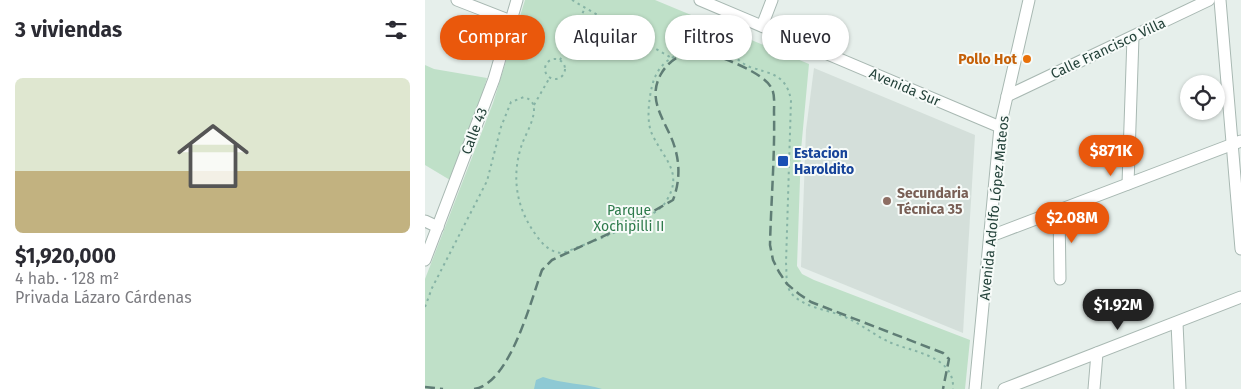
<!DOCTYPE html>
<html lang="es">
<head>
<meta charset="utf-8">
<style>
	body { margin:0; font-family:"Fira Sans",sans-serif; background:#f2f2f3; color:#2b2b33; height:100vh; display:flex; flex-direction:column; font-size:19px; white-space:nowrap }
	* { box-sizing:border-box; margin:0 }
	p { font-size:16px; color:#7c7c81 }
	.icon { flex:none; width:28px; height:28px; fill:none; stroke:currentColor; stroke-width:2; stroke-linecap:round; stroke-linejoin:round }
	.map { position:relative; flex:1; overflow:hidden }
	.drawer { display:flex; flex-direction:column; background:#fff; width:425px }
	.drawer>* { flex:none }
	.guide { position:absolute; left:15px; top:15px; width:475px; height:45px; display:flex; gap:10px }
	.buttons { position:absolute; left:755px; top:75px; display:grid; gap:10px }
	.buttons a { display:grid; place-items:center; width:45px; height:45px; border-radius:50%; background:#fff; box-shadow:0 1px 4px #0004; font-size:25px }
	.price { position:absolute; translate:-50% -42px; padding:0 11px; border-radius:18px; background:#ea580c; color:#fff; font-size:16px; line-height:32px; filter:drop-shadow(0 1px 2px #0008) }
	.price::after { content:''; position:absolute; left:50%; top:30px; width:15px; height:11px; margin-left:-8px; background:inherit; clip-path:polygon(0 0,100% 0,50% 100%) }
	.price.selected { background:#222; color:#fff }
	ul { padding:0; list-style:none }
	li { display:grid; align-content:center; gap:10px; height:265px; padding:0 15px }
	li span { display:grid; place-items:center; height:155px; border-radius:8px; color:#555 }
	li>.icon { margin-inline-start:auto }
	span .icon { width:90px; height:90px; fill:#fffc; stroke-width:1 }
	li b { font-size:21px }
	h2 { display:flex; justify-content:space-between; align-items:center; height:60px; padding:0 15px; font-size:21px }
	.pill { padding:0 18px; border-radius:22px; background:#fff; box-shadow:0 1px 4px #0004; font-size:18px; line-height:45px }
	.pill.selected { background:#ea580c; color:#fff }
	main { display:flex; flex:1; min-height:0 }
	.map>svg:first-child { display:block }
</style>
</head>
<body>
<main>
<section class="drawer">
<h2>3 viviendas<svg class="icon" aria-label="filters" viewBox="0 0 24 24"><path d="M4 7h16M4 17h16"/><circle cx="9" cy="7" r="2"/><circle cx="15" cy="17" r="2"/></svg></h2>
<ul>
<li><span style="background:linear-gradient(#dfe7d0 60%,#c2b280 0)"><svg class="icon" aria-label="home" viewBox="0 0 24 24"><path d="M3 11l9-7 9 7M6 9v11h12V9"/></svg></span><div><b>$1,920,000</b><p>4 hab. · 128 m²</p><p>Privada Lázaro Cárdenas</p></div></li>
</ul>
</section>
<div class="map">
<svg width="816" height="389" viewBox="0 0 816 389">
	<rect width="100%" height="100%" fill="#e6efeb"/>
	<path fill="#d4dfda" d="M 389,68 L 550,135 L 538,333 L 376,267 L 381,130 Z"/>
	<g fill="#bfe0c8">
		<path d="M 100,0 L 230,0 L 384,64 L 376,150 L 372,266 L 377,274 L 389,280 L 545,340 L 540,389 L 0,389 L 0,279 L 68,103 Z"/>
		<path d="M 0,65 L 9,69 L 62,78 L 48,125 L 25,180 L 0,165 Z"/>
	</g>
	<path fill="#8ec9d4" d="M 118,377 C 138,384 158,383 177,389 L 109,389 L 111,380 Z"/>
	<g fill="none" stroke-linecap="round" stroke-linejoin="round">
		<defs>
			<g id="minor">
				<path d="M 32,0 L 86,21"/>
				<path d="M 275,0 L 575,127"/>
				<path d="M 795,0 L 816,249"/>
				<path d="M 337,26 L 347,0"/>
				<path d="M 582,96 L 784,0"/>
				<path d="M 703,184 L 708,37"/>
				<path d="M 634,209 L 635,279"/>
				<path d="M 0,221 L 13,227"/>
				<path d="M 566,236 L 816,141"/>
				<path d="M 0,260 L 69,79 L 92,0"/>
				<path d="M 752,323 L 755,389"/>
				<path d="M 550,389 L 575,127 L 604,0"/>
				<path d="M 579,389 L 816,297"/>
				<path d="M 669,389 L 672,353"/>
			</g>
		</defs>
		<use href="#minor" stroke="#a8b8b2" stroke-width="13"/>
		<g stroke="#86b3a5" stroke-width="2" stroke-dasharray="2.5 4" stroke-linecap="butt">
			<path d="M 147,0 L 245,57"/>
			<circle cx="130" cy="69" r="10"/>
			<path d="M 135,60 L 160,8"/>
			<path d="M 109,105 L 125,77"/>
			<path d="M 0,307 L 7,288 L 62,181 L 76,127 L 86,102 L 99,97 C 107,100 109,103 109,111 C 108,122 101,134 97,144 C 86,176 91,208 111,235 C 118,245 126,253 138,253 C 160,244 229,220 240,203 C 260,173 239,160 227,134 C 221,121 224,99 227,86 C 233,62 249,54 271,49 C 278,48 286,45 293,47 C 305,50 314,63 325,67 C 346,74 361,74 366,100 L 361,263 C 362,273 360,284 366,293 C 378,307 399,309 415,315 C 432,321 446,333 462,341 C 484,352 530,354 528,389"/>
		</g>
		<use href="#minor" stroke="#fff" stroke-width="11"/>
		<g stroke="#5f7d75" stroke-width="2.5" stroke-dasharray="10 5" stroke-linecap="butt">
			<path d="M 0,387 L 18,389"/>
			<path d="M 49,389 C 85,384 106,300 117,270 L 127,260 L 211,221 L 248,200 C 256,179 255,158 246,137 C 236,115 223,97 236,74 C 245,58 264,48 282,53 C 299,58 340,73 347,89 C 350,95 349,105 349,112 C 350,156 346,201 345,245 L 348,260 L 354,272 L 362,284 L 374,294 L 386,302 L 518,353 L 524,359 L 518,389"/>
		</g>
	</g>
	<circle fill="#e8710a" stroke="#f7fbf9" stroke-width="2" cx="602" cy="59" r="5"/>
	<rect fill="#1a4fb4" stroke="#f7fbf9" stroke-width="2" x="352" y="155" width="12" height="12" rx="2.5"/>
	<circle fill="#8d6e63" stroke="#f7fbf9" stroke-width="2" cx="462" cy="201" r="5"/>
	<g text-anchor="middle" stroke-width="4" stroke-linejoin="round" paint-order="stroke">
		<g font-size="14" fill="#24423a" stroke="#f7fbf9">
			<text transform="translate(683 48) rotate(-25)" y="5">Calle Francisco Villa</text>
			<text transform="translate(480 87) rotate(23)" y="5">Avenida Sur</text>
			<text transform="translate(49 131) rotate(-69)" y="5">Calle 43</text>
			<text transform="translate(569 208) rotate(-84)" y="5">Avenida Adolfo López Mateos</text>
		</g>
		<g font-size="14" font-weight="bold" fill="#c56008" stroke="#f7fbf9" text-anchor="end">
			<text x="592" y="64">Pollo Hot</text>
		</g>
		<g font-size="14" font-weight="bold" fill="#164399" stroke="#f7fbf9" text-anchor="start">
			<text x="369" y="158">Estacion<tspan x="369" dy="16">Haroldito</tspan></text>
		</g>
		<g font-size="14" font-weight="bold" fill="#785e54" stroke="#f7fbf9" text-anchor="start">
			<text x="472" y="198">Secundaria<tspan x="472" dy="16">Técnica 35</tspan></text>
		</g>
		<g font-size="14" fill="#2d7a4b" stroke="#f7fbf9">
			<text x="204" y="215">Parque<tspan x="204" dy="16">Xochipilli II</tspan></text>
		</g>
	</g>
</svg>
<div class="buttons">
<a><svg class="icon" aria-label="locate" viewBox="0 0 24 24"><circle cx="12" cy="12" r="6"/><path d="M12 2v4M12 18v4M2 12h4M18 12h4"/></svg></a>
</div>
<b class="price" style="left:686px;top:177px">$871K</b>
<b class="price" style="left:647px;top:244px">$2.08M</b>
<b class="price selected" style="left:693px;top:331px">$1.92M</b>
<div class="guide">
<a class="pill selected">Comprar</a>
<a class="pill">Alquilar</a>
<a class="pill">Filtros</a>
<a class="pill">Nuevo</a>
</div>
</div>
</main>
</body>
</html>
